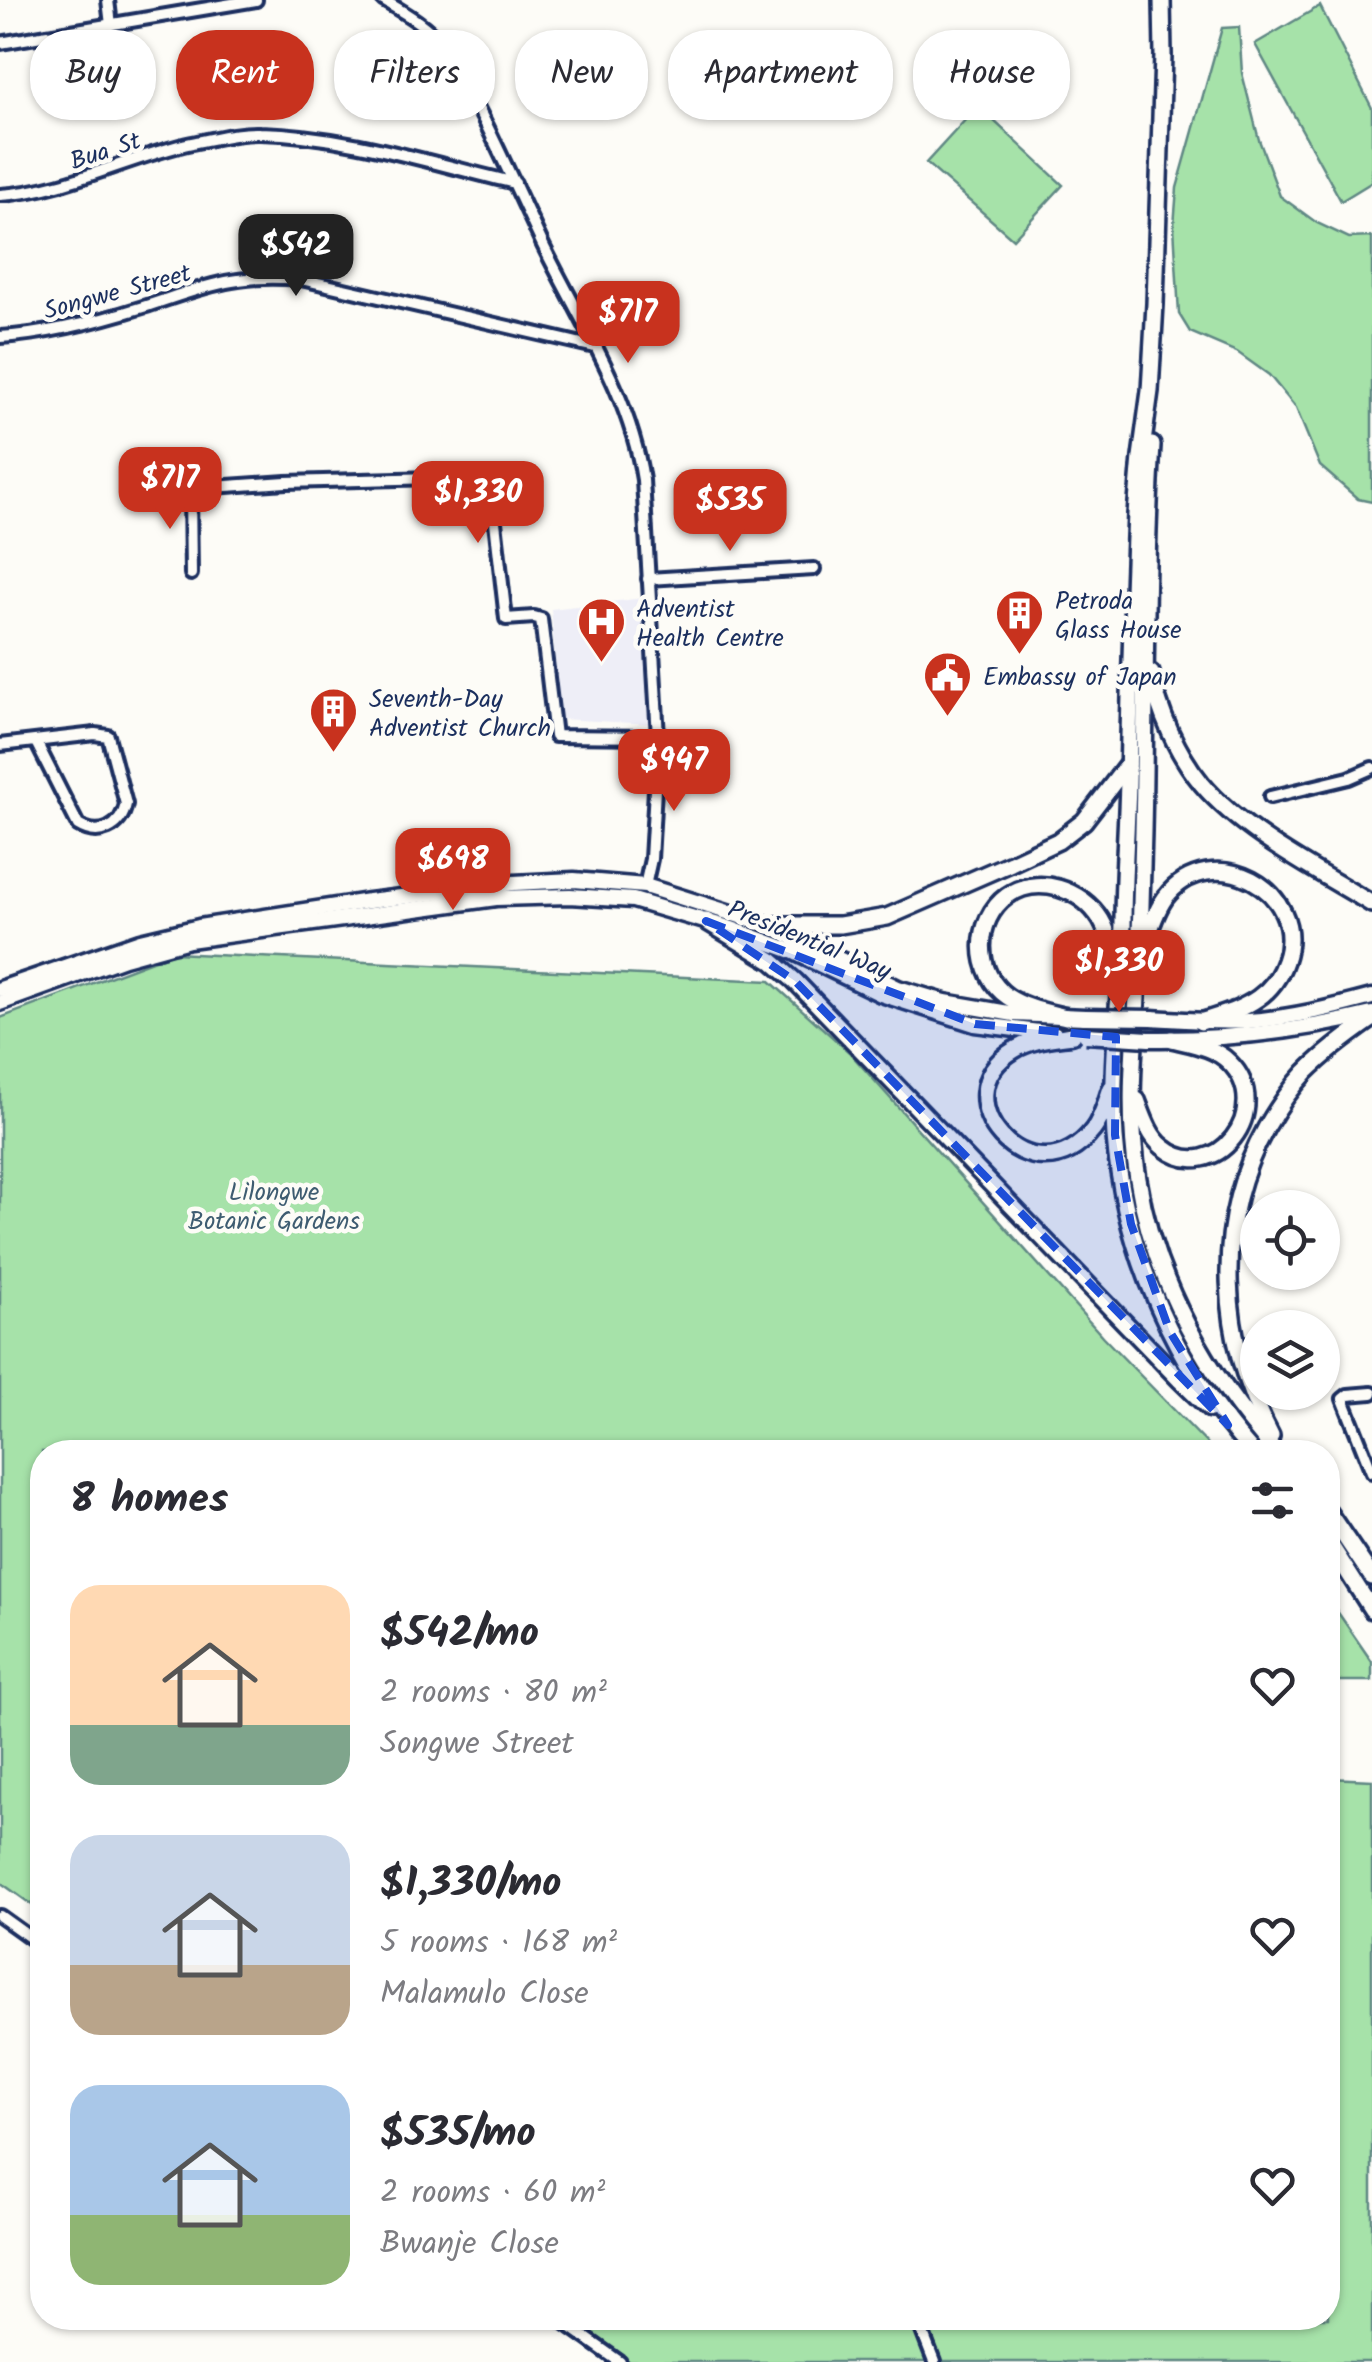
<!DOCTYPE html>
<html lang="en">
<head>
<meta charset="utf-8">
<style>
	body { margin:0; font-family:Kalam,sans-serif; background:#f7f7f7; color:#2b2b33; height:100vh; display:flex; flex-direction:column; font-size:38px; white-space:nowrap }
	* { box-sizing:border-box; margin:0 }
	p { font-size:32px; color:#7c7c81 }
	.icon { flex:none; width:55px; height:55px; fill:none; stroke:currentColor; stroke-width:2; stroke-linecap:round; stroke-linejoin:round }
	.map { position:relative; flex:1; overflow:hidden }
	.side { position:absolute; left:30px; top:1440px; width:1310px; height:890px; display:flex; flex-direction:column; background:#fff; border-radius:40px; box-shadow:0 2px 8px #0004 }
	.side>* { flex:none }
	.banner { position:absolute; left:30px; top:30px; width:1312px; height:90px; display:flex; gap:20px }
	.tools { position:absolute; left:1240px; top:1190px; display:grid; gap:20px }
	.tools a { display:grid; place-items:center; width:100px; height:100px; border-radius:50%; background:#fff; box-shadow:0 2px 8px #0004; font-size:50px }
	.price { position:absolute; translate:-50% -85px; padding:0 22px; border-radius:20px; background:#c8321e; color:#fff; font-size:32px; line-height:65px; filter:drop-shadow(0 2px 5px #0008) }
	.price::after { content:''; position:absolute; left:50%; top:60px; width:30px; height:22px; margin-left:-15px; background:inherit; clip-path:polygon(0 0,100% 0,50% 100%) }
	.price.active { background:#222; color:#fff }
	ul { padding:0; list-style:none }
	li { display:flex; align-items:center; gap:30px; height:250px; padding:0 40px }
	li span { display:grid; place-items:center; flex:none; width:280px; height:200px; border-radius:30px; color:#555 }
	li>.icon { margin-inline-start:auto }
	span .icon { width:120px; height:120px; fill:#fffc; stroke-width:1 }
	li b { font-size:42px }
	h2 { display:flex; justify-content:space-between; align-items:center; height:120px; padding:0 40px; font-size:42px }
	.pill { padding:0 35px; border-radius:40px; background:#fff; box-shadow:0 2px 8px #0004; font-size:35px; line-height:90px }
	.pill.active { background:#c8321e; color:#fff }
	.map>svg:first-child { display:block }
</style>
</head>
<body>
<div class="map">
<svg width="1372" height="2362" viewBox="0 0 1372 2362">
	<rect width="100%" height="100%" fill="#fdfcf7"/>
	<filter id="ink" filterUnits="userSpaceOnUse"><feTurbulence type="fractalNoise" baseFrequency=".01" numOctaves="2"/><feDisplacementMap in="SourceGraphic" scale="20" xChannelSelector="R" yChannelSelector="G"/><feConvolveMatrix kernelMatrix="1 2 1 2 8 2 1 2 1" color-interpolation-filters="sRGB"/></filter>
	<g filter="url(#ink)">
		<path fill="#eeeef7" d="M 643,598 L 650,724 L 560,719 L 551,609 Z"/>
		<g fill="#a6e2a9" stroke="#608884" stroke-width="2.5">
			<path d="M 1320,6 L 1372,108 L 1372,182 L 1341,201 L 1255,44 Z"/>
			<path d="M 1239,27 L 1242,73 L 1259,140 L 1280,196 L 1317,223 L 1349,238 L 1372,237 L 1372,502 L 1358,499 L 1320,466 L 1296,408 L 1269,375 L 1237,352 L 1190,332 L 1179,314 L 1174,226 L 1177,188 L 1222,28 Z"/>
			<path d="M 978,106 L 1063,185 L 1013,239 L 926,163 Z"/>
			<path d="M 173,953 L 770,981 L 849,1052 L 1103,1337 L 1215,1452 L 42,1452 L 42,1912 L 0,1882 L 0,1018 Z"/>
			<path d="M 1328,1598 L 1372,1662 L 1372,1681 L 1328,1681 Z"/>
			<path d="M 1328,1778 L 1372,1780 L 1372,2362 L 630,2362 L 572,2318 L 1328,2318 Z"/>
		</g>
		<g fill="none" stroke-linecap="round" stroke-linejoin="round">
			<defs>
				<g id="minor">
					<path d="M 108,0 L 111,25"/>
					<path d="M 383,0 C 405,13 427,25 443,46 C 460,71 473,99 487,126 C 506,165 524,204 542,243 C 580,321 630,394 643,480 L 658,737 L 651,859 L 645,886"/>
					<path d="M 0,43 L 256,0"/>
					<path d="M 0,195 C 67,191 127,157 192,143 C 213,139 238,132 260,133 C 347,135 430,163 515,183"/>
					<path d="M 0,337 C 46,334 99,321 143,307 C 172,298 201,286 232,281 C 254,277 278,277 301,279 L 595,347"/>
					<path d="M 190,490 L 191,574"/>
					<path d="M 154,491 L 286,482 L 435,478 L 465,485 L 480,493 L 486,498 L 494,513 L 506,619 L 534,617 L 541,619 L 555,736 L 658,737"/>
					<path d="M 648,579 L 814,569"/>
					<path d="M 0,745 L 95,734 L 108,736 L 126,804 C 121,828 99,838 78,825 L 36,742"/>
					<path d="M 1270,797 L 1349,778 L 1372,768"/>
					<path d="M 1372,1393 L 1348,1395 L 1343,1399 L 1372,1472"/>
					<path d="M 0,1916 L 42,1946"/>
					<path d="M 558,2318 L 620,2362"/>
					<path d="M 917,2318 L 934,2362"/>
				</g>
				<g id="secondary">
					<path d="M 0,989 L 140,941 L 199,927 L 369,901 L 513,883 L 574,880 L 645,886 L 769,925 L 898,988 L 945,1002 L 1014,1014 L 1085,1017"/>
					<path d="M 0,1003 L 124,958 L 189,940 L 496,898 L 570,896 L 633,900 L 670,911 L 729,928 L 792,951 L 881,994 L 975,1024 L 1055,1034"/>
					<path d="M 1152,1018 C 1184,1020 1216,1023 1248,1021 C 1290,1018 1331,1008 1372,997"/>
					<path d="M 1149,1039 C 1226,1040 1297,1032 1372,1014"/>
				</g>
				<g id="trunk">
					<path d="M 1162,0 L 1163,55 L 1155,304 L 1150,391 L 1141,457 L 1136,514 C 1132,602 1130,691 1128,780 C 1127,828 1123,876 1123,924 C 1121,995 1110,1066 1115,1137 C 1124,1252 1176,1367 1252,1452"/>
					<path d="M 1152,445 C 1144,573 1146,702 1143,831 C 1142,886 1140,942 1137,998 C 1133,1058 1128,1119 1138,1179 C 1154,1282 1208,1376 1276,1452"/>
					<path d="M 1151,673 C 1159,712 1177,754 1202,784 C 1243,833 1318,871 1372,904"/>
					<path d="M 706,921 L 772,961 L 795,981 L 1180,1380 L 1210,1409"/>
					<path d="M 769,925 L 840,925 L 887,917 L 1011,863 L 1058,841 L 1084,821 L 1128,764"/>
					<path d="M 1144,948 C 1149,932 1155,912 1165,898 C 1211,837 1310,890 1285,961 C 1280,976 1271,989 1258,998 C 1241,1010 1221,1015 1201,1022"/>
					<path d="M 1066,1017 C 1047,1012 1025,1008 1008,997 C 974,974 974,920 1007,896 C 1038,874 1082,889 1101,920 C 1109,933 1112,949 1116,964"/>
					<path d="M 1073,1035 C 1053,1038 1032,1039 1014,1050 C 936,1097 1032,1207 1093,1130 C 1102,1119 1106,1102 1111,1088"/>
					<path d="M 1137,1100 C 1143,1116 1149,1136 1163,1147 C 1214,1189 1277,1109 1229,1062 C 1214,1047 1191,1044 1172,1039"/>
					<path d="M 1271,1436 C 1220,1340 1212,1225 1266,1128 C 1277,1109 1291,1088 1306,1072 C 1326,1052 1349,1035 1372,1019"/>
					<path d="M 1328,1512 L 1372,1577"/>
					<path d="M 1328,1541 L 1372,1610"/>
				</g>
			</defs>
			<use href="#minor" stroke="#1b2f5e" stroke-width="18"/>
			<use href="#secondary" stroke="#1b2f5e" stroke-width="21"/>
			<use href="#trunk" stroke="#1b2f5e" stroke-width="22"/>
			<use href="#minor" stroke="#fdfcf7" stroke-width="10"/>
			<use href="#secondary" stroke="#fdfcf7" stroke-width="14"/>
			<use href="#trunk" stroke="#fdfcf7" stroke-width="15"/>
			<defs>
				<g id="secondary-bridge">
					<path d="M 1085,1017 L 1152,1018"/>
					<path d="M 1086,1035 L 1149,1039"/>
				</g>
			</defs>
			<use href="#secondary-bridge" stroke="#1b2f5e" stroke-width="21" stroke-linecap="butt"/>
			<use href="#secondary-bridge" stroke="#fdfcf7" stroke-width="14"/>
		</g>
	</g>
	<path fill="#1d4ed8" fill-opacity="0.2" stroke="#1d4ed8" stroke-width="8" stroke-dasharray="20 12" stroke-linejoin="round" d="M 706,921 L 975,1024 L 1116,1037 L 1115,1135 L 1131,1224 L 1170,1332 L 1228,1425 L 795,981 Z"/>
	<defs>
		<symbol id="building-pin" viewBox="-11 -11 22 30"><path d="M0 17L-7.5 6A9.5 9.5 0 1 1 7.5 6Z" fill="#c8321e" stroke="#fdfcf7"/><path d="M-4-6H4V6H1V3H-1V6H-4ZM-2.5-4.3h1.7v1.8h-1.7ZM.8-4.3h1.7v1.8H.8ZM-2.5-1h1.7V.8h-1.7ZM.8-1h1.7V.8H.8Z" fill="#fff"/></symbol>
		<symbol id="hospital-pin" viewBox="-11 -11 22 30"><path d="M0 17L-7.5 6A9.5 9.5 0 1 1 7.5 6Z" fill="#c8321e" stroke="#fdfcf7"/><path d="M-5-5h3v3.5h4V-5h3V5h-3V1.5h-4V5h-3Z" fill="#fff"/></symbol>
		<symbol id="civic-pin" viewBox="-11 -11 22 30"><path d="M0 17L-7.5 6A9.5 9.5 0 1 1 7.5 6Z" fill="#c8321e" stroke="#fdfcf7"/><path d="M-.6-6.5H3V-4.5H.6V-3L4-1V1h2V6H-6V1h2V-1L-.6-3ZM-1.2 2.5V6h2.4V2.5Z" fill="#fff"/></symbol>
	</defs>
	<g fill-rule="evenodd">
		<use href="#building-pin" x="992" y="586" width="55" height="75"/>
		<use href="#hospital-pin" x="574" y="594" width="55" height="75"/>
		<use href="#civic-pin" x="920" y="648" width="55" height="75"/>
		<use href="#building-pin" x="306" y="684" width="55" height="75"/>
	</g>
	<g text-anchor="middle" stroke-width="9" stroke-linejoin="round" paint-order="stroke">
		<g font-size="25" fill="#1b2f5e" stroke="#fdfcf7">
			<text transform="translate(105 150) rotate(-18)" y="9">Bua St</text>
			<text transform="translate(117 291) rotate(-15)" y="9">Songwe Street</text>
			<text transform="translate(810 939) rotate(22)" y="9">Presidential Way</text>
		</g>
		<g font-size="25" fill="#1b2f5e" stroke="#fdfcf7" text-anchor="start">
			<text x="1055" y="609">Petroda<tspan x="1055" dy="29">Glass House</tspan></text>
			<text x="636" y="617">Adventist<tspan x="636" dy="29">Health Centre</tspan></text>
			<text x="983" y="685">Embassy of Japan</text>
			<text x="369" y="707">Seventh-Day<tspan x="369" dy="29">Adventist Church</tspan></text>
		</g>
		<g font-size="25" fill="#3e5c71" stroke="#fdfcf7">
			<text x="274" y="1200">Lilongwe<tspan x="274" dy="29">Botanic Gardens</tspan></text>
		</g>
	</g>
</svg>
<div class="tools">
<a><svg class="icon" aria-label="locate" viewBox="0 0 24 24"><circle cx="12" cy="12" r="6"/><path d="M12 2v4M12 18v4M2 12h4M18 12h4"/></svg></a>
<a><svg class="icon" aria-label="layers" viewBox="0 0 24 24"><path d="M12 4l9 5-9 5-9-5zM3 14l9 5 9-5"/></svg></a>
</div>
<b class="price active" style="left:296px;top:299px">$542</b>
<b class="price" style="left:628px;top:366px">$717</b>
<b class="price" style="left:170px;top:532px">$717</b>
<b class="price" style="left:478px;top:546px">$1,330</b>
<b class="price" style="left:730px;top:554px">$535</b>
<b class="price" style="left:674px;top:814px">$947</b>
<b class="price" style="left:453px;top:913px">$698</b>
<b class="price" style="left:1119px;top:1015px">$1,330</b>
<div class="banner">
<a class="pill">Buy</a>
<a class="pill active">Rent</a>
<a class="pill">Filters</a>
<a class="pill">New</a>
<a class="pill">Apartment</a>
<a class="pill">House</a>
</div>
<section class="side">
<h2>8 homes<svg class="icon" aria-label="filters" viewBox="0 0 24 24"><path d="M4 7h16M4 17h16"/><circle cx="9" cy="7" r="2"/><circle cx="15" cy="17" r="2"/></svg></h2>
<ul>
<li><span style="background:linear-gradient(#ffd9b3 70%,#7fa58c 0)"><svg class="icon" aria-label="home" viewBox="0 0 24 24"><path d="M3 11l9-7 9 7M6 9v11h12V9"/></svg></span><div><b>$542/mo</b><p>2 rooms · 80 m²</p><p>Songwe Street</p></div><svg class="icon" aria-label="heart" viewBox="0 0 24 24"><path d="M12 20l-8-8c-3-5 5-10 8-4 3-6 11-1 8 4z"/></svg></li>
<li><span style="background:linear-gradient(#c9d6e8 65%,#b9a48a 0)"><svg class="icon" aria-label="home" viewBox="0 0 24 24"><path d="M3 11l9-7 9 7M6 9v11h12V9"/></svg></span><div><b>$1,330/mo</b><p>5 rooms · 168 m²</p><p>Malamulo Close</p></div><svg class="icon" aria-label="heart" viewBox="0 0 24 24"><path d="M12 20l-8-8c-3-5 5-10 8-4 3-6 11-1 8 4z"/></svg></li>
<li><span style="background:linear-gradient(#a9c7e8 65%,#8fb573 0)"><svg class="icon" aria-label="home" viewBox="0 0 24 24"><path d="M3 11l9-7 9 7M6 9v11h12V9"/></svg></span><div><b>$535/mo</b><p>2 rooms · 60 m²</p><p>Bwanje Close</p></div><svg class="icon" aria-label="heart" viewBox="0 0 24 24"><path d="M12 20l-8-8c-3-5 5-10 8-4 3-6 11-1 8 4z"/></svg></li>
</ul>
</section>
</div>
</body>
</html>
